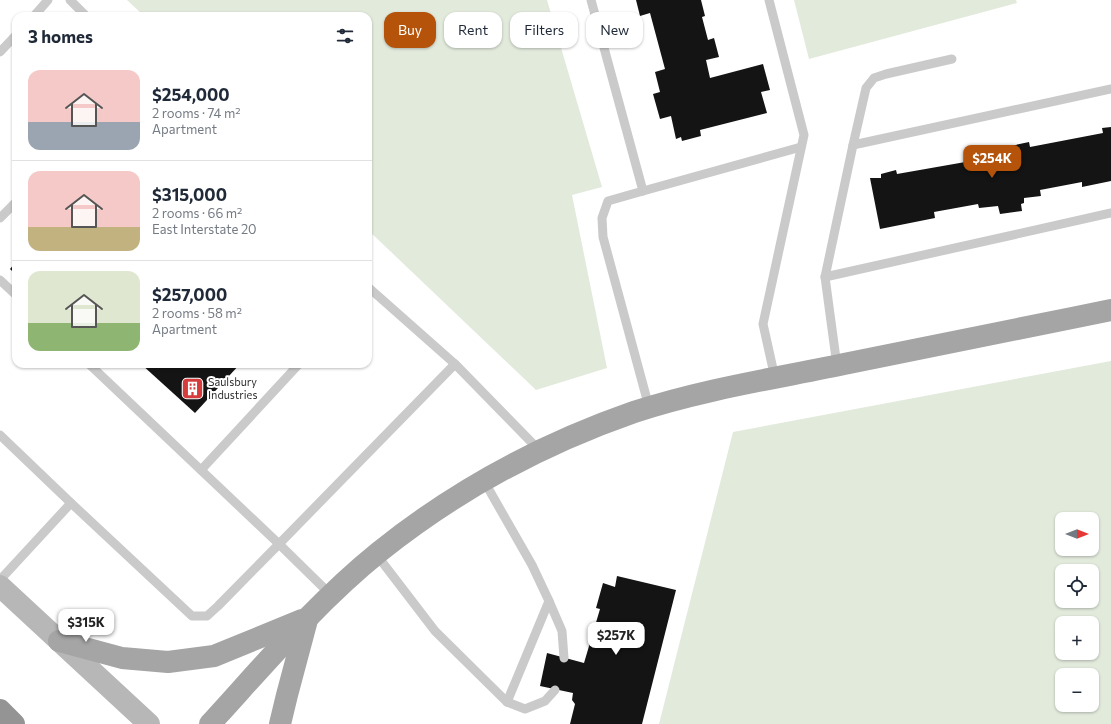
<!DOCTYPE html>
<html lang="en">
<head>
<meta charset="utf-8">
<style>
	body { margin:0; font-family:Commissioner,sans-serif; background:#f6f6f7; color:#1f2937; height:100vh; display:flex; flex-direction:column; font-size:15px; white-space:nowrap }
	* { box-sizing:border-box; margin:0 }
	p { font-size:13px; color:#747a83 }
	.icon { flex:none; width:22px; height:22px; fill:none; stroke:currentColor; stroke-width:2; stroke-linecap:round; stroke-linejoin:round }
	.map { position:relative; flex:1; overflow:hidden }
	.details { position:absolute; left:12px; top:12px; width:360px; height:356px; display:flex; flex-direction:column; background:#fff; border-radius:12px; box-shadow:0 1px 3px #0004 }
	.details>* { flex:none }
	.guide { position:absolute; left:384px; top:12px; width:380px; height:36px; display:flex; gap:8px }
	.needle { width:26px; rotate:90deg }
	.fabs { position:absolute; left:1055px; top:512px; display:grid; gap:8px }
	.fabs a { display:grid; place-items:center; width:44px; height:44px; border-radius:8px; background:#fff; box-shadow:0 1px 3px #0004; font-size:20px }
	.price { position:absolute; translate:-50% -34px; padding:0 9px; border-radius:8px; background:#fff; color:#222; font-size:13px; line-height:26px; filter:drop-shadow(0 1px 2px #0008) }
	.price::after { content:''; position:absolute; left:50%; top:24px; width:12px; height:9px; margin-left:-6px; background:inherit; clip-path:polygon(0 0,100% 0,50% 100%) }
	.price.on { background:#b45309; color:#fff }
	ul { padding:0; list-style:none }
	li { display:flex; align-items:center; gap:12px; height:100px; padding:0 16px }
	li+li { border-top:1px solid #e0e1e3 }
	li span { display:grid; place-items:center; flex:none; width:112px; height:80px; border-radius:12px; color:#555 }
	li>.icon { margin-inline-start:auto }
	span .icon { width:48px; height:48px; fill:#fffc; stroke-width:1 }
	li b { font-size:17px }
	h2 { display:flex; justify-content:space-between; align-items:center; height:48px; padding:0 16px; font-size:17px }
	.chip { padding:0 14px; border-radius:12px; background:#fff; box-shadow:0 1px 3px #0004; font-size:14px; line-height:36px }
	.chip.on { background:#b45309; color:#fff }
	.map>svg:first-child { display:block }
</style>
</head>
<body>
<div class="map">
<svg width="1111" height="724" viewBox="0 0 1111 724">
	<rect width="100%" height="100%" fill="#fff"/>
	<g fill="#e2eadc" fill-rule="evenodd">
		<path d="M 127,0 L 547,0 L 602,187 L 572,195 L 607,368 L 536,390 L 368,230 L 368,16 L 144,16 Z"/>
		<path d="M 794,0 L 1016,0 L 1017,3 L 809,59 Z"/>
		<path d="M 1111,361 L 1111,724 L 659,724 L 733,432 ZM 1062,519 L 1092,519 L 1092,549 L 1062,549 ZM 1062,571 L 1092,571 L 1092,601 L 1062,601 ZM 1062,623 L 1092,623 L 1092,653 L 1062,653 ZM 1062,675 L 1092,675 L 1092,705 L 1062,705 Z"/>
	</g>
	<g fill="#141414">
		<path d="M 636,0 L 701,0 L 705,16 L 702,17 L 708,40 L 714,38 L 719,57 L 706,60 L 710,78 L 763,64 L 770,90 L 761,92 L 767,113 L 700,130 L 701,136 L 682,141 L 681,137 L 676,139 L 671,116 L 660,119 L 653,94 L 660,92 L 655,72 L 665,69 L 650,13 L 640,16 Z"/>
		<path d="M 1111,127 L 1111,181 L 1082,187 L 1082,182 L 1040,190 L 1041,196 L 1024,198 L 1024,203 L 1021,204 L 1022,211 L 1000,214 L 998,206 L 979,208 L 978,204 L 934,212 L 935,218 L 880,229 L 870,178 L 881,178 L 881,174 L 896,170 L 897,174 L 971,161 L 970,155 L 1029,142 L 1030,147 L 1103,133 L 1102,128 Z"/>
		<path d="M 16,262 L 16,275 L 10,269 Z"/>
		<path d="M 141,364 L 240,364 L 195,413 Z"/>
		<path d="M 617,576 L 676,590 L 642,724 L 570,724 L 575,704 L 572,700 L 573,693 L 540,686 L 547,653 L 584,663 L 600,609 L 596,608 L 603,583 L 615,587 Z"/>
	</g>
	<g fill="none" stroke-linecap="round" stroke-linejoin="round">
		<g stroke="#cacaca" stroke-width="9">
			<path d="M 70,0 L 86,16"/>
			<path d="M 591,0 L 643,191 L 608,201 L 602,218 L 603,237 L 649,407"/>
			<path d="M 769,0 L 804,135 L 763,324 L 775,378"/>
			<path d="M 34,16 L 48,0"/>
			<path d="M 0,52 L 16,35"/>
			<path d="M 853,145 L 866,88 L 874,78 L 886,74 L 952,59"/>
			<path d="M 643,191 L 801,147"/>
			<path d="M 0,218 L 16,202"/>
			<path d="M 825,277 L 853,145 L 1111,89"/>
			<path d="M 0,280 L 16,295"/>
			<path d="M 368,287 L 455,364"/>
			<path d="M 837,366 L 825,277 L 1111,213"/>
			<path d="M 0,435 L 71,503"/>
			<path d="M 201,470 L 299,364"/>
			<path d="M 484,481 L 532,565 L 549,601 L 562,631 L 564,658"/>
			<path d="M 376,554 L 435,631 L 507,702 L 525,709 L 545,701 L 555,690"/>
			<path d="M 0,580 L 71,503 L 192,616 L 207,616 L 218,606 L 279,544 L 89,364"/>
			<path d="M 331,595 L 279,544 L 455,364 L 540,451"/>
			<path d="M 507,702 L 549,601"/>
		</g>
		<path stroke="#b7b7b7" stroke-width="22" d="M 0,586 L 149,724"/>
		<g stroke="#a5a5a5" stroke-width="22">
			<path d="M 59,641 L 122,658 L 168,662 L 214,656 L 302,620"/>
			<path d="M 210,724 C 264,665 317,602 379,552 C 455,491 542,444 634,412 C 704,389 778,378 849,363 C 937,345 1024,328 1111,310"/>
			<path d="M 280,724 L 287,695 L 307,620"/>
		</g>
		<path stroke="#949494" stroke-width="22" d="M 0,710 L 14,724"/>
	</g>
	<defs>
		<symbol id="building-square" viewBox="-11 -11 22 22"><rect x="-9" y="-9" width="18" height="18" rx="4" fill="#d73c3d" stroke="#fff"/><path d="M-4-6H4V6H1V3H-1V6H-4ZM-2.5-4.3h1.7v1.8h-1.7ZM.8-4.3h1.7v1.8H.8ZM-2.5-1h1.7V.8h-1.7ZM.8-1h1.7V.8H.8Z" fill="#fff"/></symbol>
	</defs>
	<g fill-rule="evenodd">
		<use href="#building-square" x="180" y="376" width="25" height="25"/>
	</g>
	<g text-anchor="middle" stroke-width="4" stroke-linejoin="round" paint-order="stroke">
		<g font-size="11" fill="#2d2d2d" stroke="#fff" text-anchor="start">
			<text x="208" y="386">Saulsbury<tspan x="208" dy="13">Industries</tspan></text>
		</g>
	</g>
</svg>
<div class="fabs">
<a><svg class="needle" viewBox="-14 -14 28 28"><path d="M0-13l5 13h-10z" fill="#e53935"/><path d="M0 13l5-13h-10z" fill="#747a83"/></svg></a>
<a><svg class="icon" aria-label="locate" viewBox="0 0 24 24"><circle cx="12" cy="12" r="6"/><path d="M12 2v4M12 18v4M2 12h4M18 12h4"/></svg></a>
<a>+</a>
<a>−</a>
</div>
<b class="price on" style="left:992px;top:179px">$254K</b>
<b class="price" style="left:86px;top:643px">$315K</b>
<b class="price" style="left:616px;top:656px">$257K</b>
<div class="guide">
<a class="chip on">Buy</a>
<a class="chip">Rent</a>
<a class="chip">Filters</a>
<a class="chip">New</a>
</div>
<section class="details">
<h2>3 homes<svg class="icon" aria-label="filters" viewBox="0 0 24 24"><path d="M4 7h16M4 17h16"/><circle cx="9" cy="7" r="2"/><circle cx="15" cy="17" r="2"/></svg></h2>
<ul>
<li><span style="background:linear-gradient(#f6c9c9 65%,#9aa5b1 0)"><svg class="icon" aria-label="home" viewBox="0 0 24 24"><path d="M3 11l9-7 9 7M6 9v11h12V9"/></svg></span><div><b>$254,000</b><p>2 rooms · 74 m²</p><p>Apartment</p></div></li>
<li><span style="background:linear-gradient(#f6c9c9 70%,#c2b280 0)"><svg class="icon" aria-label="home" viewBox="0 0 24 24"><path d="M3 11l9-7 9 7M6 9v11h12V9"/></svg></span><div><b>$315,000</b><p>2 rooms · 66 m²</p><p>East Interstate 20</p></div></li>
<li><span style="background:linear-gradient(#dfe7d0 65%,#8fb573 0)"><svg class="icon" aria-label="home" viewBox="0 0 24 24"><path d="M3 11l9-7 9 7M6 9v11h12V9"/></svg></span><div><b>$257,000</b><p>2 rooms · 58 m²</p><p>Apartment</p></div></li>
</ul>
</section>
</div>
</body>
</html>
